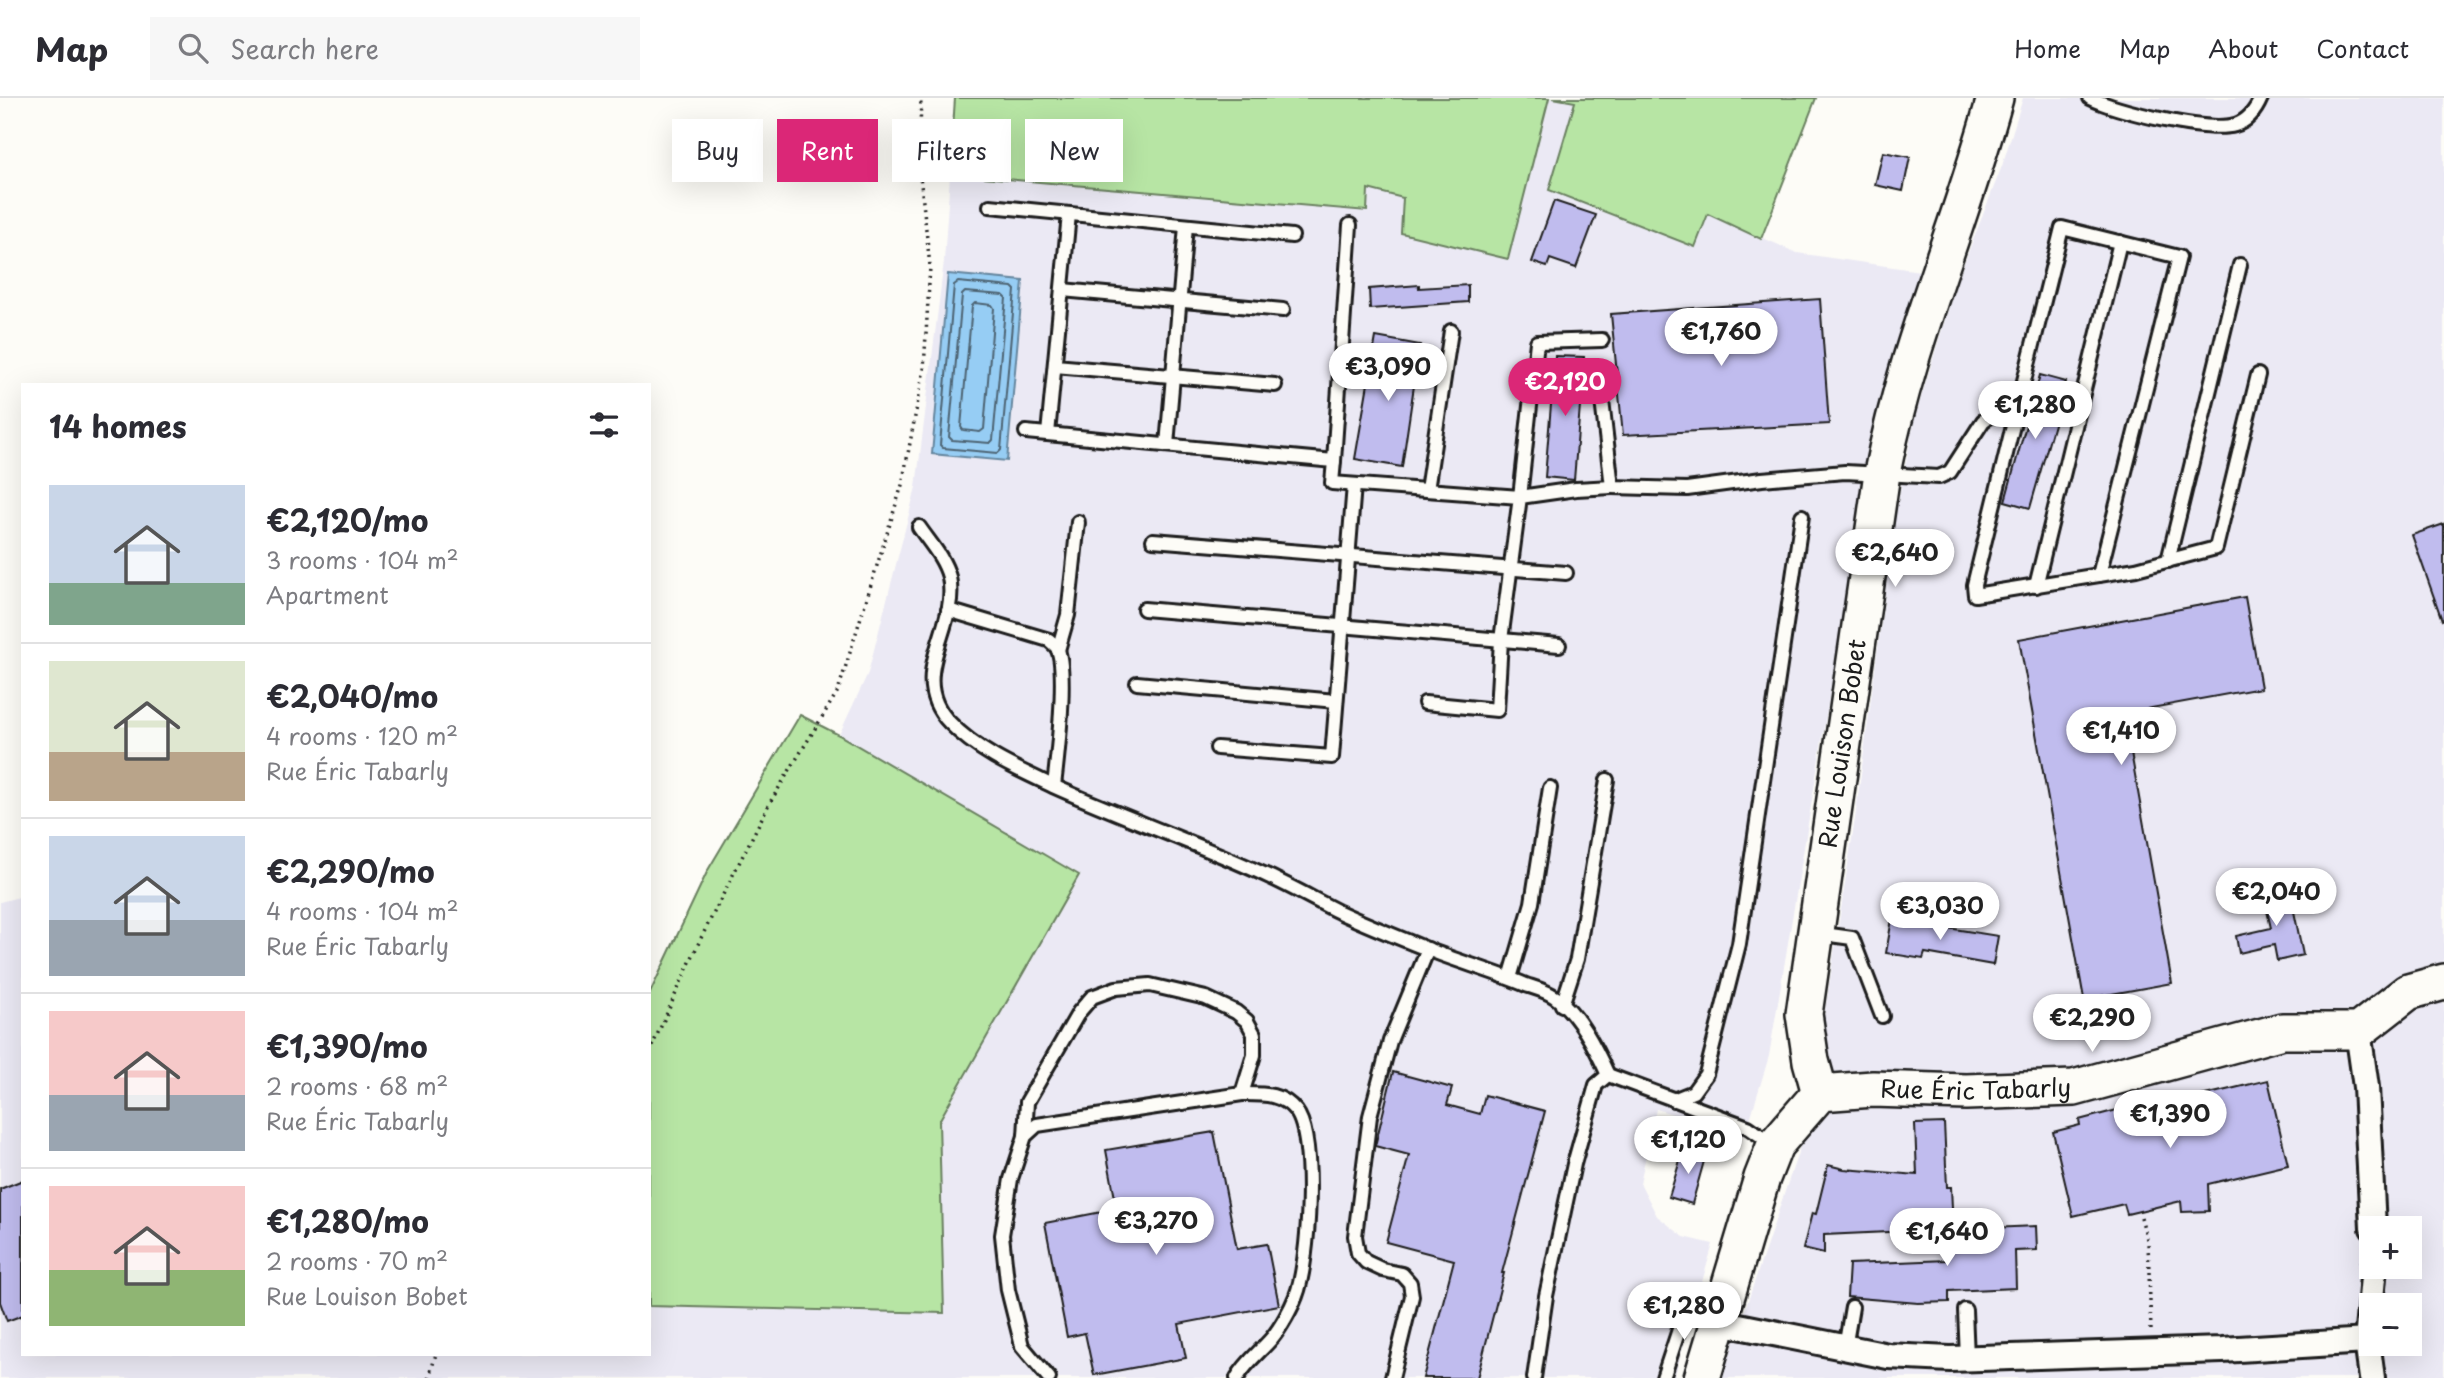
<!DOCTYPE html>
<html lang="en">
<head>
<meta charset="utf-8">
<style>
	body { margin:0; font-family:"Playpen Sans",sans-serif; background:#f7f7f7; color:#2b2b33; height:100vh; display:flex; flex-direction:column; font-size:26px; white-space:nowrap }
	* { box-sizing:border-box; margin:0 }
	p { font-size:23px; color:#7c7c81 }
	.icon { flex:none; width:38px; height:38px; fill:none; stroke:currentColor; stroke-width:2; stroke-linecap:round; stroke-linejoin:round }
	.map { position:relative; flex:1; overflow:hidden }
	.drawer { position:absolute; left:21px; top:285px; width:630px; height:973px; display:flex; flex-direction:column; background:#fff; border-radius:0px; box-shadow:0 7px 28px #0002 }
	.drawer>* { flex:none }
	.guide { position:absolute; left:672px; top:21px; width:665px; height:63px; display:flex; gap:14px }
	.fabs { position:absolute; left:2359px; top:1118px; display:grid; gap:14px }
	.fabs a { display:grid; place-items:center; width:63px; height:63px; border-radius:0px; background:#fff; box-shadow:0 7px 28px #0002; font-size:35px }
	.price { position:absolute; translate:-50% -60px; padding:0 16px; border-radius:24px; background:#fff; color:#222; font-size:23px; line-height:46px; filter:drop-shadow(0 2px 4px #0008) }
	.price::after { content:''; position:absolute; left:50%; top:42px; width:21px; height:16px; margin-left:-10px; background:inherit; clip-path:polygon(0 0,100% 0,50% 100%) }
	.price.on { background:#db2777; color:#fff }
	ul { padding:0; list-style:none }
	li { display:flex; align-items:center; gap:21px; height:175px; padding:0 28px }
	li+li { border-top:2px solid #e1e1e2 }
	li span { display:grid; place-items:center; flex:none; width:196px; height:140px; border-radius:0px; color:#555 }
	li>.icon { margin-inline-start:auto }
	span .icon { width:84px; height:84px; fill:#fffc; stroke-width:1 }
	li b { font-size:30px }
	h2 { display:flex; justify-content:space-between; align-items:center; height:84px; padding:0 28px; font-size:30px }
	.tag { padding:0 24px; border-radius:0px; background:#fff; box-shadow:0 7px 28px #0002; font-size:24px; line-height:63px }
	.tag.on { background:#db2777; color:#fff }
	header { display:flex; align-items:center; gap:42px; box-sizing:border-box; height:98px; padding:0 35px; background:#fff; border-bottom:2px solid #e1e1e2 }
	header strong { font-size:33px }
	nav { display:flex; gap:38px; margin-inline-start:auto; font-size:24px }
	.search { width:490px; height:63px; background:#f7f7f7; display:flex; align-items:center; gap:18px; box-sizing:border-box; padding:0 24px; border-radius:0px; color:#7c7c81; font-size:26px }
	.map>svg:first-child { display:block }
</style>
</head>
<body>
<header>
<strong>Map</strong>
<div class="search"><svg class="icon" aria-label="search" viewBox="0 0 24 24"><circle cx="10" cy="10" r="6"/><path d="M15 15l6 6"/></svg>Search here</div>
<nav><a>Home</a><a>Map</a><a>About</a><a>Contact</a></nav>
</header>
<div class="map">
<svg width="2444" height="1280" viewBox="0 0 2444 1280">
	<rect width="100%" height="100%" fill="#fdfcf7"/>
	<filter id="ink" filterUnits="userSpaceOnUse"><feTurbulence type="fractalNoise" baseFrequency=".0143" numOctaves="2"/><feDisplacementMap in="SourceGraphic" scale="14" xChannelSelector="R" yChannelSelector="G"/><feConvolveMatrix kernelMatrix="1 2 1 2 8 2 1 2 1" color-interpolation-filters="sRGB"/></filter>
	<g filter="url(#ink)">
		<g fill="#ebe9f4" fill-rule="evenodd">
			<path d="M 1549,0 L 1575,4 L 1550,92 L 1695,149 L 1708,116 L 1797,155 L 1920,173 L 1890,276 L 1869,363 L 1769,958 L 1745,1038 L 1656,1011 L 1640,1085 L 1657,1118 L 1684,1139 L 1713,1146 L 1674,1280 L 0,1280 L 0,804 L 23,798 L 23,1256 L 649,1256 L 649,1208 L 944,1215 L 939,1023 L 1079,777 L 839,637 L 868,575 L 916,389 L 944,163 L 950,76 L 1366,113 L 1368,91 L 1403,100 L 1508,160 Z"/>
			<path d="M 2023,0 L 2444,0 L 2444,1280 L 1722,1280 L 1807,1028 L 1855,721 L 1896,413 L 1915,319 L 1957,183 L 2002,68 ZM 2371,1130 L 2410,1130 L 2410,1169 L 2371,1169 ZM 2371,1208 L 2410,1208 L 2410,1246 L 2371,1246 Z"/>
		</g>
		<g fill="#b7e5a4" stroke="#6a8060" stroke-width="2">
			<path d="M 955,0 L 1549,0 L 1508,161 L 1401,135 L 1403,100 L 1368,91 L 1367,113 L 950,76 Z"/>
			<path d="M 1553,0 L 1816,0 L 1761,141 L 1708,116 L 1695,149 L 1549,92 L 1575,4 Z"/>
			<path d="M 800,617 L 839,637 L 1079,777 L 939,1023 L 944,1215 L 649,1208 L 649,897 L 708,772 Z"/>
		</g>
		<path fill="#96cdf4" stroke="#65869e" stroke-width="2" d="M 948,176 L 1023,183 L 1007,363 L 932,356 Z"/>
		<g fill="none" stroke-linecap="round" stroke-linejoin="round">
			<g stroke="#4d6372" stroke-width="2">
				<path d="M 958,184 L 1012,189 L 1015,192 L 1001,352 L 998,355 L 943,350 L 940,347 L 954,187 Z"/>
				<path d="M 965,194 L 1003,197 L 1006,200 L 993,342 L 990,345 L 952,342 L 949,339 L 962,197 Z"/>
				<path d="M 975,205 L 992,207 L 994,210 L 984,331 L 980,334 L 963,332 L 961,329 L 972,208 Z"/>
			</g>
		</g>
		<g fill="#c0bcee" stroke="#1c1c1c" stroke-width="2">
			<path d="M 1883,54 L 1910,59 L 1903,93 L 1875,87 Z"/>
			<path d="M 1554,103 L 1596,117 L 1576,170 L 1550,161 L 1547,169 L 1532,164 Z"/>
			<path d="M 1419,187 L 1419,190 L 1468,187 L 1468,204 L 1370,211 L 1369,191 Z"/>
			<path d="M 1820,201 L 1829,326 L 1623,337 L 1611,216 Z"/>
			<path d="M 1376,239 L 1420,247 L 1402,369 L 1355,361 Z"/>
			<path d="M 1555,258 L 1584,259 L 1574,382 L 1545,379 Z"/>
			<path d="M 2040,277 L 2066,284 L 2030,410 L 2005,403 Z"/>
			<path d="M 2444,426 L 2444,521 L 2442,522 L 2412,437 Z"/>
			<path d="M 2245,499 L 2261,590 L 2124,615 L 2172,885 L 2084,901 L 2019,541 Z"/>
			<path d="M 2289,789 L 2303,857 L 2277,863 L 2274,847 L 2239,855 L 2236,838 L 2271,830 L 2263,795 Z"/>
			<path d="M 1892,821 L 1998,838 L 1993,867 L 1925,855 L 1923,861 L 1886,855 Z"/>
			<path d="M 1393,974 L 1452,990 L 1447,1007 L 1480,1016 L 1485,997 L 1545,1013 L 1502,1175 L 1504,1175 L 1477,1280 L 1423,1280 L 1454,1162 L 1386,1144 L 1409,1057 L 1375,1048 Z"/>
			<path d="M 2268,982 L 2288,1067 L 2208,1086 L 2209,1113 L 2182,1114 L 2181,1103 L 2127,1116 L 2124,1106 L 2073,1118 L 2053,1034 L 2080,1027 L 2079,1022 L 2178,996 L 2180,1003 Z"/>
			<path d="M 1944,1025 L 1947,1089 L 1951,1089 L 1953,1131 L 1824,1137 L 1824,1156 L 1803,1151 L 1812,1115 L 1816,1116 L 1828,1067 L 1844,1071 L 1917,1077 L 1915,1026 Z"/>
			<path d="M 1214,1034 L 1237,1151 L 1267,1146 L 1279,1207 L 1179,1226 L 1186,1260 L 1094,1277 L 1085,1235 L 1067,1239 L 1045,1125 L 1117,1111 L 1106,1052 Z"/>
			<path d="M 1684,1049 L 1706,1056 L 1692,1106 L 1669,1099 Z"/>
			<path d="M 23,1082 L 23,1217 L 7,1223 L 0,1204 L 0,1091 Z"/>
			<path d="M 2036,1128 L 2037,1152 L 2015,1153 L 2016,1190 L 1949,1193 L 1949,1204 L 1918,1205 L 1847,1199 L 1849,1166 L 1947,1162 L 1945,1132 Z"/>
		</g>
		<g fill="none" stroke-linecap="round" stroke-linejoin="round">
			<defs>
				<g id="lane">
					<path d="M 2090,0 C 2117,13 2206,35 2235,27 C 2248,23 2256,12 2261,0"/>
					<path d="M 990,108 L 1292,138"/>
					<path d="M 1062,192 L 1283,212"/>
					<path d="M 1055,268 L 1275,287"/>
					<path d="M 1599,276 L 1612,389 L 1687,391 L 1762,381 L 1845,374 L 1939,379 L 1950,374 L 1983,323 C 1995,314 2002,316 2015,319 L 1974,487 L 1975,497 L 2136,471 L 2216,450 L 2258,277"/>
					<path d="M 2015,319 L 2062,130 L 2179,159 L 2099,477"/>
					<path d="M 1026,334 L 1334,363 L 1350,127"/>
					<path d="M 1048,336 L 1069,116"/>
					<path d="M 1167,347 L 1186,128"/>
					<path d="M 1334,363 L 1332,385 L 1520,399 L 1537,244 L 1602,242"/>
					<path d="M 1427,392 L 1451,233"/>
					<path d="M 919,429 C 930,445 944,460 949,479 C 960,530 904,578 950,625 C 978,654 1017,671 1053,688 C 1124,720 1197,745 1268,778 C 1292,789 1315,802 1339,814 C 1367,827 1397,839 1427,851 C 1459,864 1493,873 1526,887 C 1535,890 1547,893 1555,899 C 1579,916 1596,951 1608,977"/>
					<path d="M 1153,442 L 1566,475"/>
					<path d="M 2168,463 L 2240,167"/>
					<path d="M 2036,488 L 2120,144"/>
					<path d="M 1144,511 L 1559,547"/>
					<path d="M 948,512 L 1049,542 C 1052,545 1055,547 1057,550 C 1068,569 1057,663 1054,688"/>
					<path d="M 1058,552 L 1068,517 L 1078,424"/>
					<path d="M 1137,585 L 1336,603"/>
					<path d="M 1425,605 L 1497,612 L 1501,542 L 1520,399 L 1576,391 L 1612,389"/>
					<path d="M 1217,650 L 1332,659 L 1354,387"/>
					<path d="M 1816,835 L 1852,840 L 1882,918"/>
					<path d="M 1510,880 L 1532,805 L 1550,690"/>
					<path d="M 1562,907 L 1577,861 L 1607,682"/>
					<path d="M 1673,1002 L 1693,994 L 1706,976 L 1739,846 L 1802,418"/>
					<path d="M 1025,1038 L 1027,1004 L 1079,914 L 1092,899 L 1116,890 L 1150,887 L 1206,900 L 1236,914 L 1247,923 L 1254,936 L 1254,957 L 1242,996"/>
					<path d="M 1965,1212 L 1967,1260"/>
					<path d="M 1845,1250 L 1852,1209"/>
					<path d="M 1049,1280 L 1022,1248 L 1008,1192 L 1002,1137 L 1011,1081 L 1025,1038 L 1037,1027 L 1242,996 C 1263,996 1282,995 1296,1013 C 1317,1040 1309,1166 1296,1198 C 1291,1211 1281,1229 1272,1240 C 1260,1254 1246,1264 1237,1280"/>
					<path d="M 1392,1280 L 1412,1198 L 1410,1185 L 1402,1176 L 1383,1172 L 1366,1164 L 1358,1155 L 1355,1138 L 1370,1018 L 1390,943 L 1428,851"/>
					<path d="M 1534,1280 L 1546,1198 L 1574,1066 L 1596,987 L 1608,977 L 1748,1029 L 1774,1047"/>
					<path d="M 1663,1280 L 1689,1201"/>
				</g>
				<g id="street">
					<path d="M 2358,933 L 2366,989 L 2373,1130"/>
					<path d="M 1719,1224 L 1888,1258 L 1950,1261 L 2222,1252 L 2367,1243 L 2374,1169"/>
					<path d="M 2367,1243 L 2372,1280"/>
				</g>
				<g id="secondary">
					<path id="s1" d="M 1820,995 L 1811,963 L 1804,916 L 1882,375 C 1907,246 1961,126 1995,0"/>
					<path id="s2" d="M 1820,995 L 1873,991 L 1966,994 L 2074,990 L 2282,933 L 2358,933 L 2408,894 L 2444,884"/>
					<path d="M 1702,1280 L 1762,1080 L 1775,1047 L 1820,995"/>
				</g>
			</defs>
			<use href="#lane" stroke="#1c1c1c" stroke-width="18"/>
			<use href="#street" stroke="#1c1c1c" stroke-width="30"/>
			<use href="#secondary" stroke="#1c1c1c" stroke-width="40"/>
			<g stroke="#1c1c1c" stroke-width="3.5" stroke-dasharray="2 5" stroke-linecap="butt">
				<path d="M 649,955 L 700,842 L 769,706 L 838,593 L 902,387 L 924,271 L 930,168 L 919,68 L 921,0"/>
				<path d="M 2141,1119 L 2148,1145 L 2151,1233"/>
				<path d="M 429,1280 L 436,1256"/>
			</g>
			<use href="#lane" stroke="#fdfcf7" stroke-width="12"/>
			<use href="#street" stroke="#fdfcf7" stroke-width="24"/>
			<use href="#secondary" stroke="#fdfcf7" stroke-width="35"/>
		</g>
	</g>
	<g text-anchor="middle" stroke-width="7" stroke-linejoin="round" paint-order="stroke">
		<g font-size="24" fill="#1c1c1c" stroke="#fdfcf7">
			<text dy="8" stroke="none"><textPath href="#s1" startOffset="354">Rue Louison Bobet</textPath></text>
			<text dy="8" stroke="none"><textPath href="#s2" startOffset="156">Rue Éric Tabarly</textPath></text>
		</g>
	</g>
</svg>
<div class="fabs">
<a>+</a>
<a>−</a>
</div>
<b class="price" style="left:1721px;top:270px">€1,760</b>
<b class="price" style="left:1388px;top:305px">€3,090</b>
<b class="price on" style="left:1565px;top:320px">€2,120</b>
<b class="price" style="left:2035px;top:343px">€1,280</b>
<b class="price" style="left:1895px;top:491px">€2,640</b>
<b class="price" style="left:2121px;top:669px">€1,410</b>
<b class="price" style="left:2276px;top:830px">€2,040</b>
<b class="price" style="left:1940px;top:844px">€3,030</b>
<b class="price" style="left:2092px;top:956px">€2,290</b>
<b class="price" style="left:2170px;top:1052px">€1,390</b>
<b class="price" style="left:1688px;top:1078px">€1,120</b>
<b class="price" style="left:1156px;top:1159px">€3,270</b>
<b class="price" style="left:1947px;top:1170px">€1,640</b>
<b class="price" style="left:1684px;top:1244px">€1,280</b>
<div class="guide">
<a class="tag">Buy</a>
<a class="tag on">Rent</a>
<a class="tag">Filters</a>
<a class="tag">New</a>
</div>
<section class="drawer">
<h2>14 homes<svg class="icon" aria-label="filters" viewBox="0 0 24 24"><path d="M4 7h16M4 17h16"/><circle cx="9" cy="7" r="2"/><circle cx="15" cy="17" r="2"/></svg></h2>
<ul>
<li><span style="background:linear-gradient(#c9d6e8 70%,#7fa58c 0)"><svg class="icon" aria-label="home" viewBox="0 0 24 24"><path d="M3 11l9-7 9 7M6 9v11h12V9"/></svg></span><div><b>€2,120/mo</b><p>3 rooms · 104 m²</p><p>Apartment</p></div></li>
<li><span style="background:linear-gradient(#dfe7d0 65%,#b9a48a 0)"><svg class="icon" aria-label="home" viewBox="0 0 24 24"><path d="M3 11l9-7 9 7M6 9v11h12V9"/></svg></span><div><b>€2,040/mo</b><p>4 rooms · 120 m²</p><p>Rue Éric Tabarly</p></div></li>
<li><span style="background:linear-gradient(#c9d6e8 60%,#9aa5b1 0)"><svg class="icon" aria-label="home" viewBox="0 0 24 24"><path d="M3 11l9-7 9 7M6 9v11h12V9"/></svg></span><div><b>€2,290/mo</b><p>4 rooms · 104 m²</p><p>Rue Éric Tabarly</p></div></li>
<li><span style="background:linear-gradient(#f6c9c9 60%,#9aa5b1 0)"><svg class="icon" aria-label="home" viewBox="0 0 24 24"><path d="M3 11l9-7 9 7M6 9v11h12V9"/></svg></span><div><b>€1,390/mo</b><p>2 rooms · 68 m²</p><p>Rue Éric Tabarly</p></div></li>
<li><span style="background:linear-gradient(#f6c9c9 60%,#8fb573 0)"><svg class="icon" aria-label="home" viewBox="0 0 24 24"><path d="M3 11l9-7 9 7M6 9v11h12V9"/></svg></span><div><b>€1,280/mo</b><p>2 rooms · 70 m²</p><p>Rue Louison Bobet</p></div></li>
</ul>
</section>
</div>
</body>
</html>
